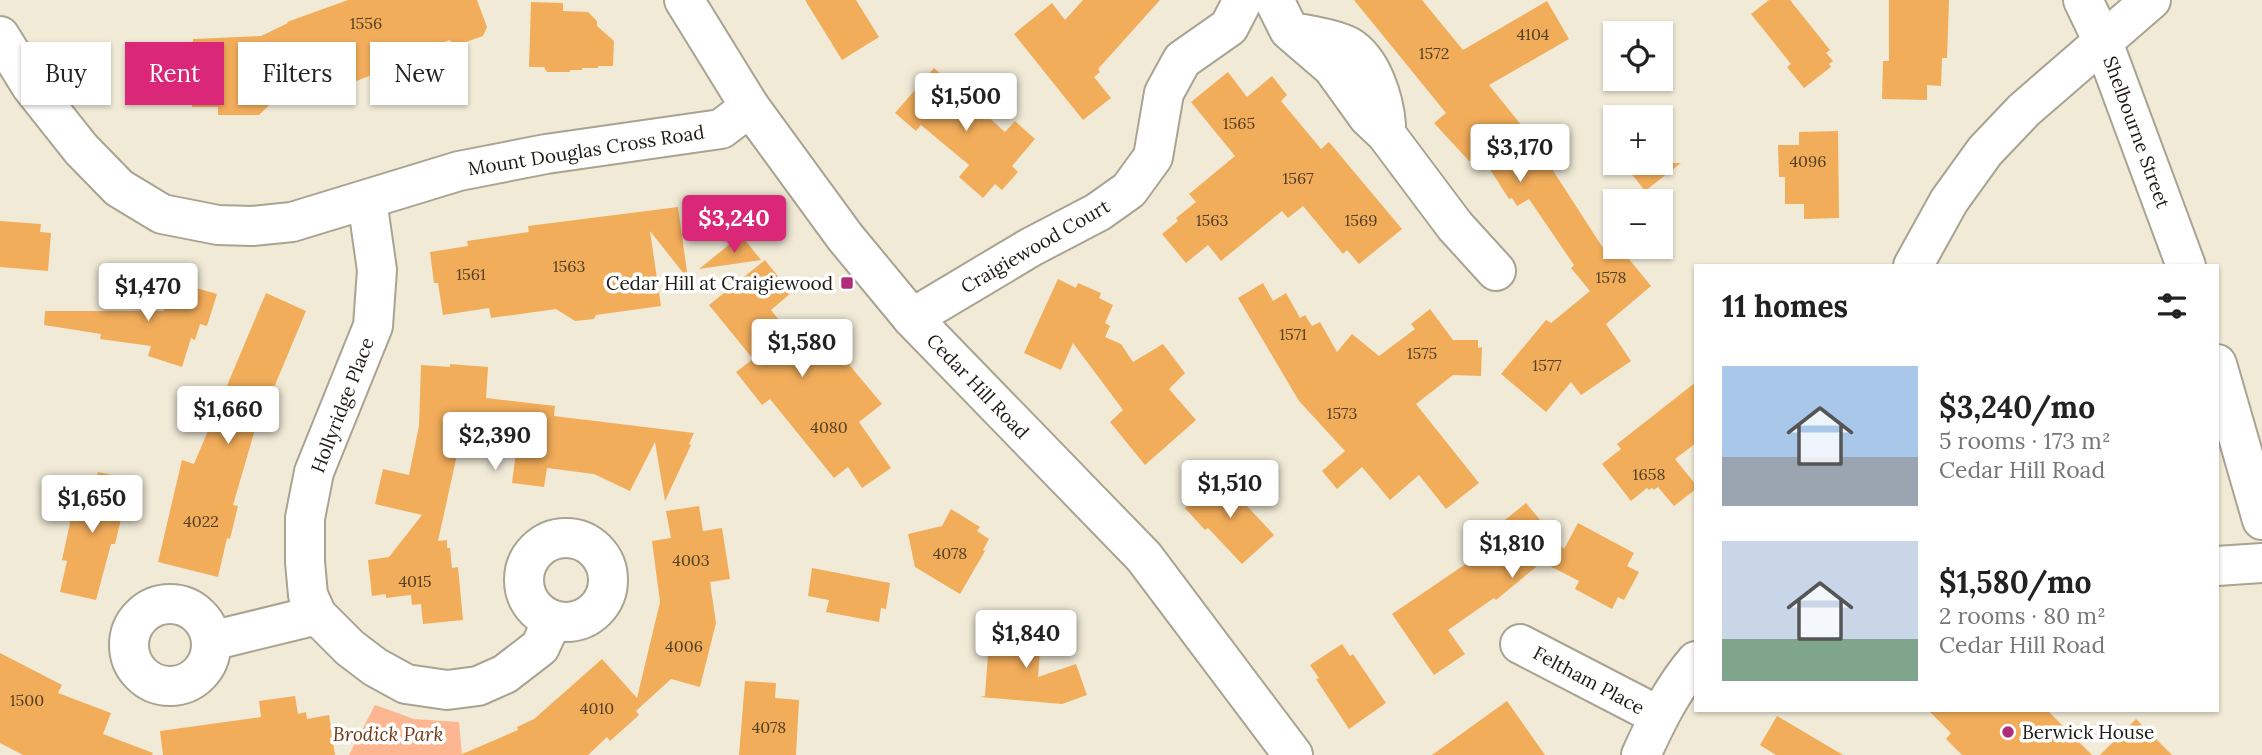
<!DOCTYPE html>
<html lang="en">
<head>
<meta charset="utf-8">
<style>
	body { margin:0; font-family:Lora,serif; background:#f6f6f6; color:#222; height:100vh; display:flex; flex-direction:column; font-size:26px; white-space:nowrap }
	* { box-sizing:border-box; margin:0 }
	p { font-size:23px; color:#767676 }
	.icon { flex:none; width:38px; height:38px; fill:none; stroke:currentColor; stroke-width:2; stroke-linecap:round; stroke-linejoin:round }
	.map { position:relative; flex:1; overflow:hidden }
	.drawer { position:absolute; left:1694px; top:264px; width:525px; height:448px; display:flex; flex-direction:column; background:#fff; border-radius:0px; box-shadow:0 2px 5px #0004 }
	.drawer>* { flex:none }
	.guide { position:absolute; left:21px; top:42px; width:665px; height:63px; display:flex; gap:14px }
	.tools { position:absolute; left:1603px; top:21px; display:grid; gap:14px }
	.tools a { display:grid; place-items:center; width:70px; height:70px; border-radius:0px; background:#fff; box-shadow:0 2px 5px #0004; font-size:35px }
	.price { position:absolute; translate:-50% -60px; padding:0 16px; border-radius:7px; background:#fff; color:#222; font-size:23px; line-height:46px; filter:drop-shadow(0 2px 4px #0008) }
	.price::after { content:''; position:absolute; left:50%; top:42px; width:21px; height:16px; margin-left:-10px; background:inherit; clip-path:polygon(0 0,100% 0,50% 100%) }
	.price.active { background:#db2777; color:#fff }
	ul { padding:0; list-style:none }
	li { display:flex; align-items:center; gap:21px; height:175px; padding:0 28px }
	li span { display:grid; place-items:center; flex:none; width:196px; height:140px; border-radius:0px; color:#555 }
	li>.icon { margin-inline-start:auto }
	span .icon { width:84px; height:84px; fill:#fffc; stroke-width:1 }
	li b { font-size:30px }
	h2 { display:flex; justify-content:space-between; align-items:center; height:84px; padding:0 28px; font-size:30px }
	.tag { padding:0 24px; border-radius:0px; background:#fff; box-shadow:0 2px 5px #0004; font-size:24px; line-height:63px }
	.tag.active { background:#db2777; color:#fff }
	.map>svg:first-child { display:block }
</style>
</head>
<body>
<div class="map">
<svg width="2262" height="755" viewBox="0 0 2262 755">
	<rect width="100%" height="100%" fill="#f1ead7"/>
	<path fill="#feb691" d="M 375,705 L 414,719 L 459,722 L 462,755 L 349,755 Z"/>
	<g fill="#f2ad5b">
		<path d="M 348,0 L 477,0 L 487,27 L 483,36 L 452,47 L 450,40 L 405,55 L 407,61 L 354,82 L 350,70 L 271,103 L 259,115 L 218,115 L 218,107 L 192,107 L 193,39 L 261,36 L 288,23 L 287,22 Z"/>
		<path d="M 805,0 L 856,0 L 879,37 L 842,60 Z"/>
		<path d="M 1083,0 L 1160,0 L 1098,69 L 1100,72 L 1094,77 L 1111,98 L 1083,120 L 1014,34 L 1052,3 L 1065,20 Z"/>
		<path d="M 1354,0 L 1422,0 L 1463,50 L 1547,1 L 1569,39 L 1489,85 L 1534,141 L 1603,248 L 1613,240 L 1615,247 L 1619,247 L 1651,286 L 1606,324 L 1631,361 L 1581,395 L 1571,382 L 1546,412 L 1501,374 L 1546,320 L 1551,323 L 1590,291 L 1571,268 L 1574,265 L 1529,199 L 1517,206 L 1512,198 L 1509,199 L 1484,160 L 1476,166 L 1472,161 L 1469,161 L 1434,123 L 1446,113 Z"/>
		<path d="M 1769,0 L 1790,0 L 1830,50 L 1826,53 L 1833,61 L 1829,64 L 1831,67 L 1804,88 L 1787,67 L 1791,64 L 1751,14 Z"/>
		<path d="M 1889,0 L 1949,0 L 1947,58 L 1942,58 L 1941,86 L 1927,85 L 1927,100 L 1882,99 L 1883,61 L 1889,61 Z"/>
		<path d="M 531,2 L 563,3 L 563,11 L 588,12 L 597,21 L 597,26 L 614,41 L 613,66 L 598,66 L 598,68 L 582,68 L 582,70 L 570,70 L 570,72 L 547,72 L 544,67 L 529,67 Z"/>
		<path d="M 934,68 L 1005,132 L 1015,121 L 1035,139 L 1012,166 L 1018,172 L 1002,190 L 995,184 L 983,198 L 959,177 L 969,165 L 921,125 L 916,131 L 895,113 Z"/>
		<path d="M 1228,72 L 1247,97 L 1272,76 L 1287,95 L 1281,101 L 1321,149 L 1329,142 L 1402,229 L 1359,264 L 1347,250 L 1343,254 L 1303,206 L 1288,218 L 1282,211 L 1221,261 L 1208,245 L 1186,263 L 1162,234 L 1178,221 L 1176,218 L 1196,202 L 1189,194 L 1235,156 L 1191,102 Z"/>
		<path d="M 1838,131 L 1839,218 L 1804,219 L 1804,204 L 1785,204 L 1785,177 L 1779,177 L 1778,145 L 1799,145 L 1799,132 Z"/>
		<path d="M 1623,163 L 1681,163 L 1645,191 Z"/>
		<path d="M 678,207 L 688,279 L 650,231 L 661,306 L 596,315 L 594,319 L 575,321 L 556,309 L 491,318 L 489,308 L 443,315 L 438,283 L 434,283 L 430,252 L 468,246 L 467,241 L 529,232 L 528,226 Z"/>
		<path d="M 0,221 L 41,224 L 40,232 L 51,233 L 48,271 L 0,267 Z"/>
		<path d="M 741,235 L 761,260 L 699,269 Z"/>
		<path d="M 765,260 L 791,293 L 771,310 L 803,350 L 811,344 L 818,353 L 831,343 L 882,404 L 859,422 L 891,468 L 862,488 L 848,467 L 834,478 L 770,399 L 762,405 L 736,372 L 753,359 L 709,305 Z"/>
		<path d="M 165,279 L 217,294 L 207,326 L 200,324 L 195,340 L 191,338 L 182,367 L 148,356 L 151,346 L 100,339 L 101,334 L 44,325 L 45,311 L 164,311 Z"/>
		<path d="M 1058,279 L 1076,288 L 1078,283 L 1101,293 L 1099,298 L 1113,305 L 1105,323 L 1110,326 L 1105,337 L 1121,344 L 1133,362 L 1163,344 L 1185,373 L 1169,389 L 1196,420 L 1145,465 L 1110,422 L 1123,410 L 1073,343 L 1061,370 L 1024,353 Z"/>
		<path d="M 1263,283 L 1273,301 L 1286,293 L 1300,318 L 1305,315 L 1312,326 L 1320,322 L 1337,352 L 1352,334 L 1379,356 L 1415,329 L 1411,324 L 1430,309 L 1453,340 L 1478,340 L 1478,348 L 1482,347 L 1481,376 L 1453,375 L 1416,404 L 1479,483 L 1446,509 L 1419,475 L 1390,500 L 1362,467 L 1337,489 L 1322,471 L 1345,451 L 1299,401 L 1238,298 Z"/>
		<path d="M 266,293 L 306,311 L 270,397 L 265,395 L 233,505 L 238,506 L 230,539 L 227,538 L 218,577 L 158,562 L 182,460 L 194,464 Z"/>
		<path d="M 450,364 L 488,367 L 486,398 L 555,406 L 554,416 L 694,433 L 689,444 L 691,445 L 665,501 L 655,442 L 630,491 L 594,474 L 547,468 L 544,487 L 512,483 L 517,444 L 460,441 L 438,541 L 447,540 L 447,548 L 450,548 L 452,568 L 458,567 L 463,620 L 423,624 L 421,604 L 412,605 L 411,595 L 386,598 L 386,594 L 372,596 L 368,560 L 389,557 L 422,515 L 375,504 L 383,469 L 409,475 L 419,426 L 421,365 L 450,367 Z"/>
		<path d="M 1696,382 L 1696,443 L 1675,459 L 1696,485 L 1696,489 L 1674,506 L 1658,487 L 1654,490 L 1652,488 L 1649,490 L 1647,488 L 1631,501 L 1602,464 L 1621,449 L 1617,444 Z"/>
		<path d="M 98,472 L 126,478 L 117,518 L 121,519 L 115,544 L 111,544 L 96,600 L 60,592 L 67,561 L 62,560 L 77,491 L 81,489 L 83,480 L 95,483 Z"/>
		<path d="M 1219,476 L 1274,535 L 1242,564 L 1208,528 L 1205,530 L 1185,508 Z"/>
		<path d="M 1526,503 L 1564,549 L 1578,523 L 1634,553 L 1627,566 L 1639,572 L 1624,600 L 1618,597 L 1612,609 L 1575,589 L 1579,581 L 1542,562 L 1496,600 L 1494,598 L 1448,630 L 1465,654 L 1434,675 L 1392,614 L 1476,557 L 1470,548 Z"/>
		<path d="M 699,506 L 703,531 L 722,528 L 730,579 L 710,582 L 716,623 L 700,687 L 671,679 L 636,711 L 639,715 L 610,741 L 607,737 L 588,755 L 460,755 L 518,730 L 517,727 L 534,719 L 602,659 L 637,698 L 660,602 L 652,541 L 671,538 L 666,511 Z"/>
		<path d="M 951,509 L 980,527 L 977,531 L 989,539 L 983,550 L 985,551 L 960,594 L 915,567 L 908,534 L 942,526 Z"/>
		<path d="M 812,568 L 890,583 L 886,609 L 881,608 L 879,622 L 826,612 L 829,600 L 808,596 Z"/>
		<path d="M 990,625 L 1038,629 L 1036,651 L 1040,651 L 1038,677 L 1076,664 L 1087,695 L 1062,704 L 980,697 L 985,696 Z"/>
		<path d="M 1342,644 L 1350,656 L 1353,654 L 1386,703 L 1349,729 L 1316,679 L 1319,678 L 1310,665 Z"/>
		<path d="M 0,653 L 62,685 L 58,693 L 111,713 L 103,734 L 153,753 L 152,755 L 23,755 L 0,743 Z"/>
		<path d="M 745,681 L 776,683 L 775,698 L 799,700 L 796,755 L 739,755 Z"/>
		<path d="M 295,696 L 298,714 L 306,712 L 307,719 L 329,715 L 335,755 L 163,755 L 160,731 L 261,717 L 259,701 Z"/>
		<path d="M 1507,701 L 1545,755 L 1432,755 Z"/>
		<path d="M 1928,710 L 2047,710 L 2092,755 L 1962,755 L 1946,739 L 1951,733 Z"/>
		<path d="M 1777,716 L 1843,755 L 1776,755 L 1760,745 Z"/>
		<path d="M 2136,719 L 2172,755 L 2100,755 Z"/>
	</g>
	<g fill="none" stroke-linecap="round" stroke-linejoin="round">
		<defs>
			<g id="minor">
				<path d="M 684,0 L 750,107 L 845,237 L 912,318 L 1144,557 L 1293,755"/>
				<path d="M 1274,0 L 1289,30 L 1332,67 L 1368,117 L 1386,134 L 1455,226 L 1496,271"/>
				<path d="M 1304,34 C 1318,37 1335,39 1348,46 C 1372,60 1384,99 1386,125"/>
				<path d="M 0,36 L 31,86 L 81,149 L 119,188 L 162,214 L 218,225 L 252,226 L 292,222 L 459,171 L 546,154 L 721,129 L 750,107"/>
				<path d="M 367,200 L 377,270 L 373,326 L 314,472 L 305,518 L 305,562 L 308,595 L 317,615 L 350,648 L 375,667 L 406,684 L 447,690 L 478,686 L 505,674 L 540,647 L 552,621"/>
				<path d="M 1913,266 L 1949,201 L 1985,151 L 2024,110 L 2151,0"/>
				<path d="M 912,318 L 1031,247 L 1098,212 L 1129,190 L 1153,157 L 1164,93 L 1182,60 L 1229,27 L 1243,0"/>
				<circle cx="566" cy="580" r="42"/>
				<path d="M 2217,566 L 2262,563"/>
				<circle cx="170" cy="645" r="41"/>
				<path d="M 211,641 L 317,615"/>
				<path d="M 1520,644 L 1659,716"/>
				<path d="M 1641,755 C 1656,722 1672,689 1696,661"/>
			</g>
			<g id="major">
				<path d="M 2083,0 L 2103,42 L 2186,266"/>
				<path d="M 2217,364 L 2262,520"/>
			</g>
		</defs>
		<use href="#minor" stroke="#aaa391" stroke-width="42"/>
		<use href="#major" stroke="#aaa391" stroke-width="42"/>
		<use href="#minor" stroke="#fff" stroke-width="38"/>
		<use href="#major" stroke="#fff" stroke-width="38"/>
	</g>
	<g fill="#af2e7a" stroke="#fff" stroke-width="2.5">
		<rect x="840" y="276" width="14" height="14" rx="3.5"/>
		<circle cx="2008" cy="732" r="7"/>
	</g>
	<g text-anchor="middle" stroke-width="7" stroke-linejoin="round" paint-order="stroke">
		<g font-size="16" fill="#544026">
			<text x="366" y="29">1556</text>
			<text x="1533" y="40">4104</text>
			<text x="1434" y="59">1572</text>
			<text x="1239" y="129">1565</text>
			<text x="1808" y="167">4096</text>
			<text x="1298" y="184">1567</text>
			<text x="1212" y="226">1563</text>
			<text x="1361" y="226">1569</text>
			<text x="569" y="272">1563</text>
			<text x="471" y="280">1561</text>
			<text x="1611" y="283">1578</text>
			<text x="1293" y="340">1571</text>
			<text x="1422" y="359">1575</text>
			<text x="1547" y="371">1577</text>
			<text x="1342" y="419">1573</text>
			<text x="829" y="433">4080</text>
			<text x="1649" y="480">1658</text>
			<text x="201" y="527">4022</text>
			<text x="950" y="559">4078</text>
			<text x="691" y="566">4003</text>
			<text x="415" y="587">4015</text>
			<text x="684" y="652">4006</text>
			<text x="27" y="706">1500</text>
			<text x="597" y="714">4010</text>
			<text x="769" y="733">4078</text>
		</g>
		<g font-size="19" fill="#1f1c15" stroke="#fff">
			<text transform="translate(2137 132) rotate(70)" y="7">Shelbourne Street</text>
			<text transform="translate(586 150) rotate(-9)" y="7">Mount Douglas Cross Road</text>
			<text transform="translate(1035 246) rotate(-30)" y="7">Craigiewood Court</text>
			<text transform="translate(978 386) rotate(46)" y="7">Cedar Hill Road</text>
			<text transform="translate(342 405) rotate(-69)" y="7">Hollyridge Place</text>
			<text transform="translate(1589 680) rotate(28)" y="7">Feltham Place</text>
		</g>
		<g font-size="19" fill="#1f1c15" stroke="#fff" text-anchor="end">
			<text x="833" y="290">Cedar Hill at Craigiewood</text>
			<text x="2022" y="739" text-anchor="start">Berwick House</text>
		</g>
		<g font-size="19" font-style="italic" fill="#723814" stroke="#fff">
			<text x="388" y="741">Brodick Park</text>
		</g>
	</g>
</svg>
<div class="tools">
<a><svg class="icon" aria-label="locate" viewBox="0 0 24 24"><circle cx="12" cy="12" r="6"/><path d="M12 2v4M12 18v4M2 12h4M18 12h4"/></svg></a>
<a>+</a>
<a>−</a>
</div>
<b class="price" style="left:966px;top:133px">$1,500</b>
<b class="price" style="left:1520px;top:184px">$3,170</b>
<b class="price active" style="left:734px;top:255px">$3,240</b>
<b class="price" style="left:148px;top:323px">$1,470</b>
<b class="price" style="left:802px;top:379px">$1,580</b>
<b class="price" style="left:228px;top:446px">$1,660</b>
<b class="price" style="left:495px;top:472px">$2,390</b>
<b class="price" style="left:1230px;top:520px">$1,510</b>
<b class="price" style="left:92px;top:535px">$1,650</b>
<b class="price" style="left:1512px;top:580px">$1,810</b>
<b class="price" style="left:1026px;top:670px">$1,840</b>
<div class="guide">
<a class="tag">Buy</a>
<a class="tag active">Rent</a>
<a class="tag">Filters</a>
<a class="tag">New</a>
</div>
<section class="drawer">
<h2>11 homes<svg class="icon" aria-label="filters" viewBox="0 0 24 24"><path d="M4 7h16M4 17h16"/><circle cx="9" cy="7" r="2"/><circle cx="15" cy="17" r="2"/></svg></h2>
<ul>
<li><span style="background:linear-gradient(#a9c7e8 65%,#9aa5b1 0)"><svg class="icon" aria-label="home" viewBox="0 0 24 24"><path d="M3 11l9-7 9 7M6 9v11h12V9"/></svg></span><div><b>$3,240/mo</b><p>5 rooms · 173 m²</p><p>Cedar Hill Road</p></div></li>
<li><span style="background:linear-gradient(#c9d6e8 70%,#7fa58c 0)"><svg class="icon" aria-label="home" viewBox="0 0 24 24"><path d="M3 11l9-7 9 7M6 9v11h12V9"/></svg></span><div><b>$1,580/mo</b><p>2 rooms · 80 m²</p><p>Cedar Hill Road</p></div></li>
</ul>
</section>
</div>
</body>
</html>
